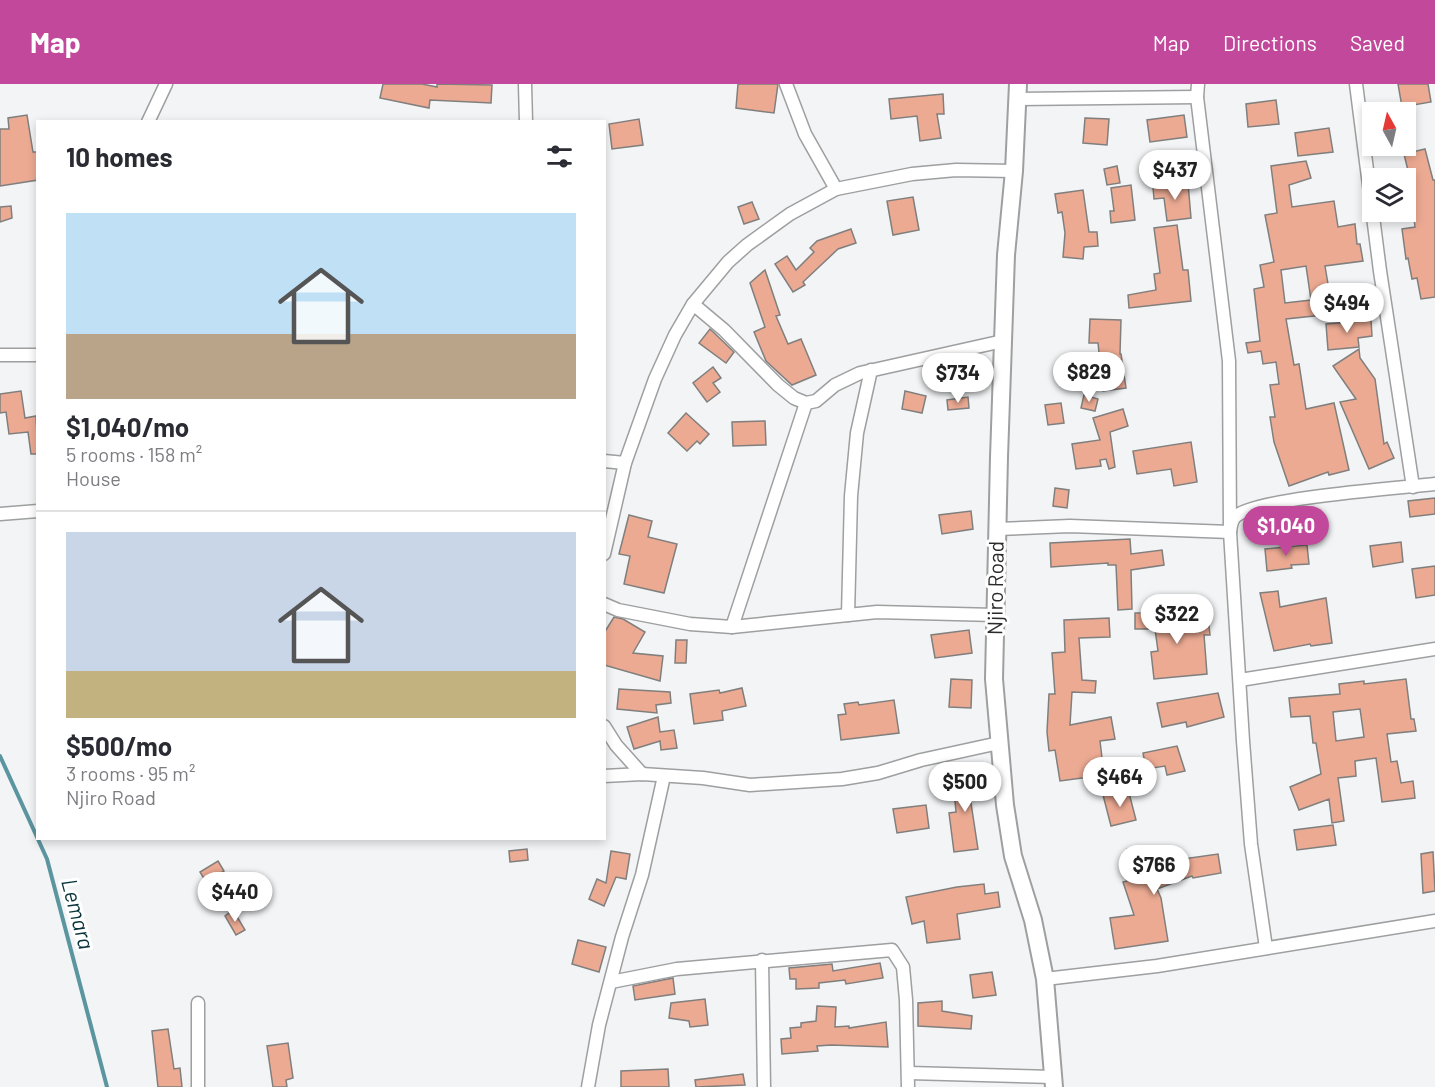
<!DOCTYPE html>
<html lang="en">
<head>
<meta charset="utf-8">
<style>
	body { margin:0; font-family:Barlow,sans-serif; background:#f7f7f7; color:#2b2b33; height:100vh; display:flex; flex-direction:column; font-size:22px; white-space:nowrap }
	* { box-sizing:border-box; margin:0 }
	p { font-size:20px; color:#7c7c81 }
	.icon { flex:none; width:33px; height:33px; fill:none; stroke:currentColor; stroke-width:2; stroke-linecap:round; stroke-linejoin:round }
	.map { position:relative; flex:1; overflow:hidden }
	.sheet { position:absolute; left:36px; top:36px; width:570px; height:720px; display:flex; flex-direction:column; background:#fff; border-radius:0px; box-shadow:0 3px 9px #0003 }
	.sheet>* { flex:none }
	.needle { width:39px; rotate:352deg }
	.buttons { position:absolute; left:1362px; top:18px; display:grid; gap:12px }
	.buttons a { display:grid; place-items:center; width:54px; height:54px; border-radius:0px; background:#fff; box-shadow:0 3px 9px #0003; font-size:30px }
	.price { position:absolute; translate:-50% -51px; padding:0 14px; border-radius:21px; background:#fff; color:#222; font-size:20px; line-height:39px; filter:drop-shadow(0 2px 3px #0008) }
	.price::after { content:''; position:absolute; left:50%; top:36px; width:18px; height:14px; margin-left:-9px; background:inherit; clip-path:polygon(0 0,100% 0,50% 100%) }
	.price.active { background:#c2489b; color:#fff }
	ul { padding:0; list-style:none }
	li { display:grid; align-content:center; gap:12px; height:318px; padding:0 30px }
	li+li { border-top:2px solid #e1e1e2 }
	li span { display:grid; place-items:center; height:186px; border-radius:0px; color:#555 }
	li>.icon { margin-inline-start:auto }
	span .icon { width:108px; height:108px; fill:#fffc; stroke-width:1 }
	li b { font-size:26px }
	h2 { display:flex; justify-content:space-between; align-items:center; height:72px; padding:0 30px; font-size:26px }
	header { display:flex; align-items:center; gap:36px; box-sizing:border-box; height:84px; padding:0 30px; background:#c2489b; color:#fff }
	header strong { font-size:28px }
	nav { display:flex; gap:33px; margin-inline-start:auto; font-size:21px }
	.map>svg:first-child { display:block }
</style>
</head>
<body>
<header>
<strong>Map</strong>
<nav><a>Map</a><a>Directions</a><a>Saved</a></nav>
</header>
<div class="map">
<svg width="1435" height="1003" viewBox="0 0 1435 1003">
	<rect width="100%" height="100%" fill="#f2f4f5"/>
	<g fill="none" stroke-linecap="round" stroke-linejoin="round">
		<path stroke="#5b95a0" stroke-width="4" d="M 0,672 L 47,775 L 107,1003"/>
	</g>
	<g fill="#ecaa93" stroke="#807f7e" stroke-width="1.5" fill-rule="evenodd">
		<path d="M 383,0 L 422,0 L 437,3 L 437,0 L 492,1 L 491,19 L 430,16 L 429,24 L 380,14 Z"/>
		<path d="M 738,0 L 778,0 L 774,29 L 736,24 Z"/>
		<path d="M 1398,0 L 1428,0 L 1431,18 L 1402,23 Z"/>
		<path d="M 943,10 L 944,30 L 937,30 L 941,54 L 920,57 L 917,32 L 891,35 L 889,15 Z"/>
		<path d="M 1276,16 L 1279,40 L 1248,43 L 1246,20 Z"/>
		<path d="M 27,31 L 33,68 L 38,68 L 38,96 L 0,102 L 0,45 L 9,45 L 8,34 Z"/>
		<path d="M 1184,31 L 1187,53 L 1150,58 L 1147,36 Z"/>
		<path d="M 1085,34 L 1109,35 L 1107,61 L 1083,59 Z"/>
		<path d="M 639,35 L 643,61 L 612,65 L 609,40 Z"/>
		<path d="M 1329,44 L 1333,68 L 1298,72 L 1295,49 Z"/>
		<path d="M 1425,65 L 1433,96 L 1435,96 L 1435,213 L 1421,215 L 1417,194 L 1412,195 L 1408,174 L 1406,175 L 1402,145 L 1415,143 L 1409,99 L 1411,99 L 1404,70 Z"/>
		<path d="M 1306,77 L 1311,94 L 1289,101 L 1292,123 L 1334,117 L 1338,143 L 1355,140 L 1357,160 L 1360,160 L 1363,177 L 1325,182 L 1333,230 L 1286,235 L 1294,281 L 1299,280 L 1306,325 L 1334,319 L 1349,386 L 1329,391 L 1328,388 L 1289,402 L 1274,358 L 1270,333 L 1275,333 L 1270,301 L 1279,300 L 1276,278 L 1263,280 L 1261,267 L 1248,269 L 1246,259 L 1260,257 L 1254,205 L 1264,203 L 1260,181 L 1274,178 L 1265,131 L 1277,129 L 1271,82 ZM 1306,182 L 1311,216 L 1285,219 L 1281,186 Z"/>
		<path d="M 1117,82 L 1120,99 L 1107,101 L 1104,85 Z"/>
		<path d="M 1188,99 L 1191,134 L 1167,137 L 1164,114 L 1154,115 L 1153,103 Z"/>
		<path d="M 1131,101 L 1135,136 L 1111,139 L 1110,127 L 1114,127 L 1111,104 Z"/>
		<path d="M 1083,106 L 1089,148 L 1097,148 L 1098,162 L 1084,163 L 1083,175 L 1063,173 L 1065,149 L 1062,128 L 1058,129 L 1055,110 Z"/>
		<path d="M 913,113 L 919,146 L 893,151 L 887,117 Z"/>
		<path d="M 752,118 L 759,135 L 744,140 L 738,123 Z"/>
		<path d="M 11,122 L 12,134 L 0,138 L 0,123 Z"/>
		<path d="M 1177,141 L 1183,186 L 1188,186 L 1191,217 L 1129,224 L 1128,211 L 1156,206 L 1154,190 L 1160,189 L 1154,144 Z"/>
		<path d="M 851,145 L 856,159 L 838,165 L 803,198 L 805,201 L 793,208 L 775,180 L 787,172 L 796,186 L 814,168 L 810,164 L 817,157 Z"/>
		<path d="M 765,186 L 780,231 L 776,232 L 788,260 L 801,255 L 816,291 L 792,301 L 766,277 L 754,248 L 765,243 L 750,199 Z"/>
		<path d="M 1090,235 L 1121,236 L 1120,270 L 1121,270 L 1126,304 L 1103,307 L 1098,259 L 1089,259 Z"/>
		<path d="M 1371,236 L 1372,252 L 1358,254 L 1359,263 L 1328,266 L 1326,240 Z"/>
		<path d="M 710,245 L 734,268 L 726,279 L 699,259 Z"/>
		<path d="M 1359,265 L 1360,274 L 1375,295 L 1384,360 L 1387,358 L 1394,374 L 1369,385 L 1340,318 L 1356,315 L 1333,282 Z"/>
		<path d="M 713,283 L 721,294 L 713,299 L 720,308 L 707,318 L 693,299 Z"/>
		<path d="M 21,307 L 25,334 L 36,332 L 38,370 L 31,370 L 28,348 L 9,350 L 6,328 L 0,329 L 0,310 Z"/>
		<path d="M 905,307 L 926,312 L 922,329 L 902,325 Z"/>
		<path d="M 1084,311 L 1098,315 L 1095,327 L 1081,324 Z"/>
		<path d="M 968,313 L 969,324 L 948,326 L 947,316 Z"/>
		<path d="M 1061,319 L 1064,339 L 1048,341 L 1045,321 Z"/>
		<path d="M 1123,325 L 1128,342 L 1110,348 L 1115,383 L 1109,385 L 1106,375 L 1100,376 L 1101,382 L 1076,385 L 1072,360 L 1100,356 L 1093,334 Z"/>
		<path d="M 686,329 L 709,350 L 700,360 L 697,357 L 687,367 L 668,349 Z"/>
		<path d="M 765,337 L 766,361 L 733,362 L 732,338 Z"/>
		<path d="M 1191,358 L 1197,398 L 1174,402 L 1171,385 L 1137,390 L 1133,367 Z"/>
		<path d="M 1055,404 L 1069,406 L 1067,424 L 1053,422 Z"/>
		<path d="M 1435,414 L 1435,430 L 1410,433 L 1408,417 Z"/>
		<path d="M 971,427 L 973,445 L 942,450 L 939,431 Z"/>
		<path d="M 629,431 L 652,437 L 648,453 L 677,460 L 664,509 L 624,500 L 630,472 L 619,470 Z"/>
		<path d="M 1130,455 L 1131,470 L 1162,466 L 1164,481 L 1131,486 L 1132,525 L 1118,526 L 1116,481 L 1108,481 L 1108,479 L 1051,483 L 1050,459 Z"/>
		<path d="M 1401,458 L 1403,478 L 1373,483 L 1370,462 Z"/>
		<path d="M 1307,461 L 1309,480 L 1291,481 L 1292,484 L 1267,487 L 1265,465 Z"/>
		<path d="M 1435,482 L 1435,511 L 1416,514 L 1412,485 Z"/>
		<path d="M 1278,507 L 1280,523 L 1326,514 L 1332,559 L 1311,562 L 1310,560 L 1274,567 L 1260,509 Z"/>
		<path d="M 1135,529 L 1146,529 L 1146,532 L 1208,533 L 1210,551 L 1204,551 L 1207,590 L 1154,595 L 1151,568 L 1158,567 L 1155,545 L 1135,545 Z"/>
		<path d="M 614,533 L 623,535 L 645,548 L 633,569 L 663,572 L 660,597 L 604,581 L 604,549 Z"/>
		<path d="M 1109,534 L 1110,553 L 1079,554 L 1082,596 L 1096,597 L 1095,609 L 1072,608 L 1070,641 L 1111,633 L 1115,655 L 1100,657 L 1104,691 L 1060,697 L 1055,666 L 1049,667 L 1047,648 L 1049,610 L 1055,610 L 1052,569 L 1065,568 L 1064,536 Z"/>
		<path d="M 969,546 L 972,569 L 935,574 L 931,551 Z"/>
		<path d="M 676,556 L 687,556 L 686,579 L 675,579 Z"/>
		<path d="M 951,595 L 972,596 L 971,624 L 949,623 Z"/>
		<path d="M 1406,595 L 1411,635 L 1414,635 L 1416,647 L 1387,650 L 1391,678 L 1397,677 L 1401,699 L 1413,697 L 1415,714 L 1382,718 L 1376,674 L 1355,677 L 1356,692 L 1338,694 L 1344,737 L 1332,739 L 1329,715 L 1299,726 L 1290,703 L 1321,690 L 1316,659 L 1313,659 L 1310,632 L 1291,633 L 1289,614 L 1340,610 L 1339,600 L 1364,597 L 1364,600 ZM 1360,625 L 1364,653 L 1336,657 L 1333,628 Z"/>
		<path d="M 742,604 L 746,622 L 722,627 L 723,636 L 694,640 L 690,610 L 719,606 L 720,609 Z"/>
		<path d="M 619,605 L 670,608 L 671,619 L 656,621 L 657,629 L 617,625 Z"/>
		<path d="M 1218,609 L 1224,633 L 1187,643 L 1186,638 L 1162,643 L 1157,619 Z"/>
		<path d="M 894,616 L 899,649 L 841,656 L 838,631 L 846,630 L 844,620 L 858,618 L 859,621 Z"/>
		<path d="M 658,633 L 660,648 L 674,646 L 677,664 L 661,666 L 660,657 L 634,665 L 627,643 Z"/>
		<path d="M 1177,662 L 1185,687 L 1167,691 L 1165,682 L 1146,685 L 1143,669 Z"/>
		<path d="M 983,690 L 984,704 L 969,706 L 978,765 L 954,768 L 949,729 L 956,728 L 953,694 Z"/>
		<path d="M 1128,705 L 1136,736 L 1111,742 L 1103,711 Z"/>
		<path d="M 926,721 L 929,744 L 897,749 L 893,725 Z"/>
		<path d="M 1333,741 L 1336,761 L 1297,766 L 1294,746 Z"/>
		<path d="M 1145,763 L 1149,787 L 1176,776 L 1218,770 L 1221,789 L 1193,794 L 1192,792 L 1157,805 L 1161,814 L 1168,857 L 1115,865 L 1110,834 L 1134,831 L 1123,798 L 1131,796 L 1127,765 Z"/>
		<path d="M 527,765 L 528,776 L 510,778 L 509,767 Z"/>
		<path d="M 611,767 L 630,770 L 626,795 L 616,793 L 604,822 L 589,815 L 597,795 L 606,799 Z"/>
		<path d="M 1433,768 L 1435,807 L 1423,809 L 1421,770 Z"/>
		<path d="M 218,777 L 224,787 L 206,798 L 200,788 Z"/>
		<path d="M 984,800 L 985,810 L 998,808 L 1000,823 L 957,830 L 960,855 L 927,859 L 924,837 L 912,840 L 906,813 L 957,803 Z"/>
		<path d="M 233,826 L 245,846 L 236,851 L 225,832 Z"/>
		<path d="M 578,856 L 606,863 L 599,888 L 572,880 Z"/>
		<path d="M 880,879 L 883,894 L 846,900 L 845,896 L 819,899 L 819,904 L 796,905 L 796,895 L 790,895 L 789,884 L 832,880 L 833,887 Z"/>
		<path d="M 992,888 L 996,911 L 973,914 L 970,891 Z"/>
		<path d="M 673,894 L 675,910 L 635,916 L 633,902 Z"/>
		<path d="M 705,915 L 708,941 L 690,943 L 689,937 L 669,934 L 671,919 Z"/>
		<path d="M 942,917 L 942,927 L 972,932 L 971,945 L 918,942 L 918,919 Z"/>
		<path d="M 817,922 L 836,923 L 835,943 L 849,942 L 849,944 L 886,938 L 888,963 L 831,961 L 817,962 L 818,967 L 782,970 L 781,955 L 791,954 L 790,944 L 801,943 L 801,939 L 816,937 Z"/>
		<path d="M 168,945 L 174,985 L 180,984 L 182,1003 L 158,1003 L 152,947 Z"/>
		<path d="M 288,959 L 293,994 L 286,996 L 287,1003 L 273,1003 L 267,962 Z"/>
		<path d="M 668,985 L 669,1003 L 621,1003 L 621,987 Z"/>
		<path d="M 743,990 L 745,1001 L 696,1003 L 695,996 Z"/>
	</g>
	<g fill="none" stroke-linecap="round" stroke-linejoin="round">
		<defs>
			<g id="street">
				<path d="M 525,0 L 526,38"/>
				<path d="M 786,0 L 805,50 L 836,105"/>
				<path d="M 1198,0 L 1197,13 L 1229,277 L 1230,448 L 1243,657 L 1251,760 L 1266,864"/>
				<path d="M 1356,0 L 1380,187 L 1413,403"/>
				<path d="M 1017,15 L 1197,13"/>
				<path d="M 148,38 L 166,0"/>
				<path d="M 693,220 L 724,246 L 778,301 L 794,314 L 806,319 L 816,317 L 835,301 L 860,289 L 1003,257"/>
				<path d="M 0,271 L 38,271"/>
				<path d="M 604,377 L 625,379"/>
				<path d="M 0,430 L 38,427"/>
				<path d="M 997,445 L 1070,442 L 1230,448 C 1231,442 1231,436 1236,432 C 1258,414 1400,404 1435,400"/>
				<path d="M 604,470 L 625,379 L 655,295 L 675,251 L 693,220 L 728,178 L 747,161 L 790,130 L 836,105 L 912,90 L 956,86 L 1014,87"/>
				<path d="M 604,520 L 618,526 L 690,540 L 732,543 L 877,528 L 995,531"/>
				<path d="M 848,531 L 851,412 L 857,349 L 871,286"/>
				<path d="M 732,543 L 806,319"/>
				<path d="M 1240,596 L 1435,565"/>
				<path d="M 604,642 L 616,661 L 642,690"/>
				<path d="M 604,692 L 642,690 L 703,694 L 750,701 L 842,695 L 878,689 L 921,676 L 999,659"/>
				<path d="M 762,876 L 764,1003"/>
				<path d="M 1045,895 L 1157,882 L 1435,837"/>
				<path d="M 611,898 L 677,885 L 892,866 L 903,883 L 906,916 L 908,1003"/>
				<path d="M 909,989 L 1053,993"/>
				<path d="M 198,1003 L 198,919"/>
				<path d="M 588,1003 L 599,941 L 622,853 L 642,791 L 664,692"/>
			</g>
			<path id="secondary" d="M 1018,0 L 1014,87 L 1006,171 L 999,373 L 994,595 L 1005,721 L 1013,772 L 1033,836 L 1045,895 L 1054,1003"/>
		</defs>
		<use href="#street" stroke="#9e9fa0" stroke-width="15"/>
		<use href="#secondary" stroke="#9e9fa0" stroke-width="20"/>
		<use href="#street" stroke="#fff" stroke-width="12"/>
		<use href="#secondary" stroke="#fff" stroke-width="16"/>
	</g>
	<g text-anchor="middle" stroke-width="6" stroke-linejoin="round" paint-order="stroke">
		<g font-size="21" fill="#2b2b2c" stroke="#fff">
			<text transform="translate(996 504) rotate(-89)" y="7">Njiro Road</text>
		</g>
		<g font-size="22" font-style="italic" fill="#0a343a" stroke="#fff">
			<text transform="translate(78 830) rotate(75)" y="8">Lemara</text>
		</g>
	</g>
</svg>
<div class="buttons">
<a><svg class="needle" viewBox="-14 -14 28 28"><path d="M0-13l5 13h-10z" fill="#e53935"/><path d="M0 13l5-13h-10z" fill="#7c7c81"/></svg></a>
<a><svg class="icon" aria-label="layers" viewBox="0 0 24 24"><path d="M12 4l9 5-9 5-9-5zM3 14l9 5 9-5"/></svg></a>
</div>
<b class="price" style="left:1175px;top:117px">$437</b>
<b class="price" style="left:1347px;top:250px">$494</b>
<b class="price" style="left:1089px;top:319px">$829</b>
<b class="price" style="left:958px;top:320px">$734</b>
<b class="price active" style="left:1286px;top:473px">$1,040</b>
<b class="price" style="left:1177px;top:561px">$322</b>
<b class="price" style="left:1120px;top:724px">$464</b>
<b class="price" style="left:965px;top:729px">$500</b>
<b class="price" style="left:1154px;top:812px">$766</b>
<b class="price" style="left:235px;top:839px">$440</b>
<section class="sheet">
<h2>10 homes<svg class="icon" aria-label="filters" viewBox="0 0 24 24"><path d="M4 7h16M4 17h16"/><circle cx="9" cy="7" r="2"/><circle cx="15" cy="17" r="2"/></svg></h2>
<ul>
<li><span style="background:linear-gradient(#bfe0f5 65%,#b9a48a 0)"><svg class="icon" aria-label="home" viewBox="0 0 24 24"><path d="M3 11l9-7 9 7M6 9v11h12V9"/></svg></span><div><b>$1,040/mo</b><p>5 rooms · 158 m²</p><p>House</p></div></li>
<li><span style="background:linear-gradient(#c9d6e8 75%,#c2b280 0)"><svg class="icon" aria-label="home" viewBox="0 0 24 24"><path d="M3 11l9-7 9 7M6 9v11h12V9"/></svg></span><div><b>$500/mo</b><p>3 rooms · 95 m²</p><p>Njiro Road</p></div></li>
</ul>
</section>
</div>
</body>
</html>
